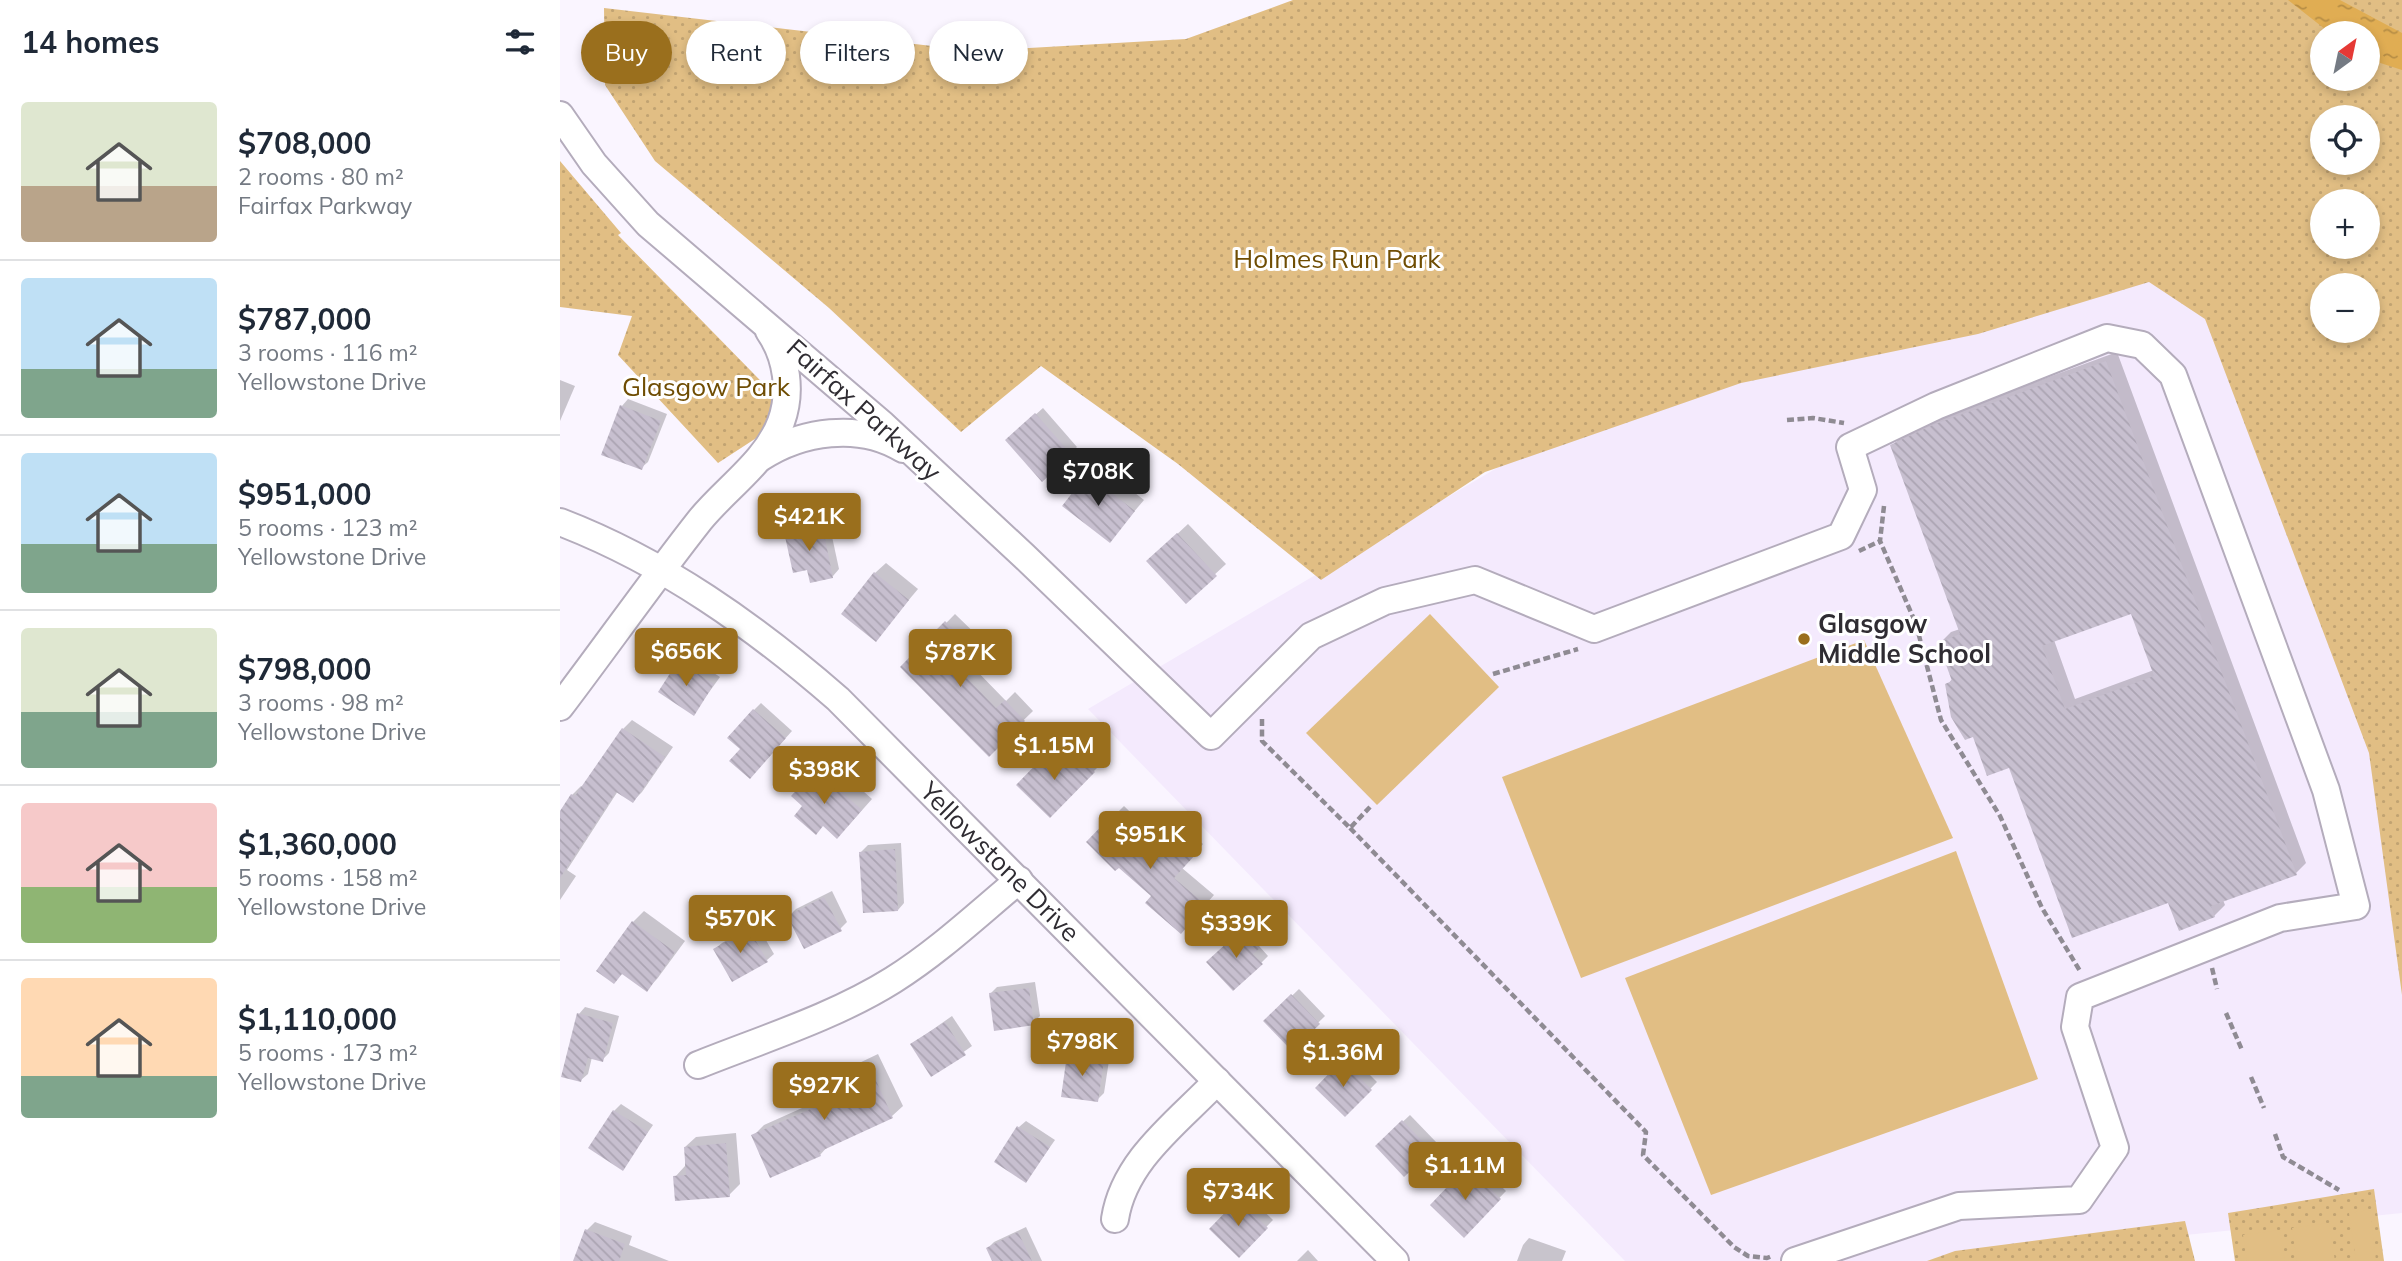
<!DOCTYPE html>
<html lang="en">
<head>
<meta charset="utf-8">
<style>
	body { margin:0; font-family:Mulish,sans-serif; background:#f2f2f3; color:#1f2937; height:100vh; display:flex; flex-direction:column; font-size:26px; white-space:nowrap }
	* { box-sizing:border-box; margin:0 }
	p { font-size:23px; color:#747a83 }
	.icon { flex:none; width:38px; height:38px; fill:none; stroke:currentColor; stroke-width:2; stroke-linecap:round; stroke-linejoin:round }
	.map { position:relative; flex:1; overflow:hidden }
	.sheet { display:flex; flex-direction:column; background:#fff; width:560px }
	.sheet>* { flex:none }
	.guide { position:absolute; left:21px; top:21px; width:665px; height:63px; display:flex; gap:14px }
	.needle { width:46px; rotate:33deg }
	.tools { position:absolute; left:1750px; top:21px; display:grid; gap:14px }
	.tools a { display:grid; place-items:center; width:70px; height:70px; border-radius:50%; background:#fff; box-shadow:0 4px 10px #0003; font-size:35px }
	.price { position:absolute; translate:-50% -60px; padding:0 16px; border-radius:7px; background:#9a6f1d; color:#fff; font-size:23px; line-height:46px; filter:drop-shadow(0 2px 4px #0008) }
	.price::after { content:''; position:absolute; left:50%; top:42px; width:21px; height:16px; margin-left:-10px; background:inherit; clip-path:polygon(0 0,100% 0,50% 100%) }
	.price.active { background:#222; color:#fff }
	ul { padding:0; list-style:none }
	li { display:flex; align-items:center; gap:21px; height:175px; padding:0 21px }
	li+li { border-top:2px solid #e0e1e3 }
	li span { display:grid; place-items:center; flex:none; width:196px; height:140px; border-radius:7px; color:#555 }
	li>.icon { margin-inline-start:auto }
	span .icon { width:84px; height:84px; fill:#fffc; stroke-width:1 }
	li b { font-size:30px }
	h2 { display:flex; justify-content:space-between; align-items:center; height:84px; padding:0 21px; font-size:30px }
	.chip { padding:0 24px; border-radius:32px; background:#fff; box-shadow:0 4px 10px #0003; font-size:24px; line-height:63px }
	.chip.active { background:#9a6f1d; color:#fff }
	main { display:flex; flex:1; min-height:0 }
	.map>svg:first-child { display:block }
</style>
</head>
<body>
<main>
<section class="sheet">
<h2>14 homes<svg class="icon" aria-label="filters" viewBox="0 0 24 24"><path d="M4 7h16M4 17h16"/><circle cx="9" cy="7" r="2"/><circle cx="15" cy="17" r="2"/></svg></h2>
<ul>
<li><span style="background:linear-gradient(#dfe7d0 60%,#b9a48a 0)"><svg class="icon" aria-label="home" viewBox="0 0 24 24"><path d="M3 11l9-7 9 7M6 9v11h12V9"/></svg></span><div><b>$708,000</b><p>2 rooms · 80 m²</p><p>Fairfax Parkway</p></div></li>
<li><span style="background:linear-gradient(#bfe0f5 65%,#7fa58c 0)"><svg class="icon" aria-label="home" viewBox="0 0 24 24"><path d="M3 11l9-7 9 7M6 9v11h12V9"/></svg></span><div><b>$787,000</b><p>3 rooms · 116 m²</p><p>Yellowstone Drive</p></div></li>
<li><span style="background:linear-gradient(#bfe0f5 65%,#7fa58c 0)"><svg class="icon" aria-label="home" viewBox="0 0 24 24"><path d="M3 11l9-7 9 7M6 9v11h12V9"/></svg></span><div><b>$951,000</b><p>5 rooms · 123 m²</p><p>Yellowstone Drive</p></div></li>
<li><span style="background:linear-gradient(#dfe7d0 60%,#7fa58c 0)"><svg class="icon" aria-label="home" viewBox="0 0 24 24"><path d="M3 11l9-7 9 7M6 9v11h12V9"/></svg></span><div><b>$798,000</b><p>3 rooms · 98 m²</p><p>Yellowstone Drive</p></div></li>
<li><span style="background:linear-gradient(#f6c9c9 60%,#8fb573 0)"><svg class="icon" aria-label="home" viewBox="0 0 24 24"><path d="M3 11l9-7 9 7M6 9v11h12V9"/></svg></span><div><b>$1,360,000</b><p>5 rooms · 158 m²</p><p>Yellowstone Drive</p></div></li>
<li><span style="background:linear-gradient(#ffd9b3 70%,#7fa58c 0)"><svg class="icon" aria-label="home" viewBox="0 0 24 24"><path d="M3 11l9-7 9 7M6 9v11h12V9"/></svg></span><div><b>$1,110,000</b><p>5 rooms · 173 m²</p><p>Yellowstone Drive</p></div></li>
</ul>
</section>
<div class="map">
<svg width="1842" height="1261" viewBox="0 0 1842 1261">
	<defs>
		<pattern id="park-dots" width="8" height="8" patternUnits="userSpaceOnUse" patternTransform="scale(1.75)"><rect width="8" height="8" fill="#e1be84"/><path d="M2 2h.1M6 6h.1" fill="none" stroke="#c1a372" stroke-width="1.8" stroke-linecap="round"/></pattern>
		<pattern id="water-ripples" width="26" height="14" patternUnits="userSpaceOnUse" patternTransform="scale(1.75)"><rect width="26" height="14" fill="#e0ad53"/><path d="M2 4q2-2 4 0t4 0M15 11q2-2 4 0t4 0" fill="none" stroke="#b68d45"/></pattern>
		<pattern id="building-back-hatch" width="6" height="6" patternUnits="userSpaceOnUse" patternTransform="scale(1.75)"><rect width="6" height="6" fill="#c7bfcf"/><path d="M-1 5l2 2M0 0l6 6M5-1l2 2" fill="none" stroke="#aba4b2"/></pattern>
	</defs>
	<rect width="100%" height="100%" fill="#faf5ff"/>
	<path fill="#f4eafd" d="M 1628,154 L 1842,569 L 1842,1213 L 1371,1261 L 1065,1261 L 528,709 L 1244,287 Z"/>
	<g fill="url(#park-dots)" fill-rule="evenodd">
		<path d="M 733,0 L 1842,0 L 1842,995 L 1809,753 L 1645,319 L 1589,282 L 1418,334 L 1181,383 L 925,472 L 761,580 L 618,464 L 481,366 L 401,432 L 269,308 L 95,161 L 45,85 L 44,8 L 415,51 L 626,39 ZM 1762,33 L 1808,33 L 1808,79 L 1762,79 ZM 1762,117 L 1808,117 L 1808,163 L 1762,163 ZM 1762,201 L 1808,201 L 1808,247 L 1762,247 ZM 1762,285 L 1808,285 L 1808,331 L 1762,331 Z"/>
		<path d="M 0,161 L 61,233 L 58,235 L 233,414 L 158,463 L 58,355 L 72,316 L 0,307 Z"/>
		<path d="M 1814,1189 L 1824,1261 L 1675,1261 L 1668,1213 Z"/>
		<path d="M 1625,1221 L 1635,1261 L 1367,1261 L 1395,1251 Z"/>
	</g>
	<g fill="#e1be84">
		<path d="M 870,614 L 939,687 L 817,805 L 746,733 Z"/>
		<path d="M 1304,640 L 1393,838 L 1021,978 L 942,777 Z"/>
		<path d="M 1396,851 L 1478,1079 L 1151,1195 L 1065,978 Z"/>
		<path d="M 1810,1210 L 1816,1261 L 1796,1261 L 1789,1213 Z"/>
		<path d="M 1769,1223 L 1775,1261 L 1737,1261 L 1732,1228 Z"/>
		<path d="M 1720,1230 L 1725,1261 L 1687,1261 L 1683,1235 Z"/>
	</g>
	<path fill="url(#water-ripples)" d="M 1728,0 L 1780,0 L 1842,33 L 1842,70 L 1808,59 L 1808,33 L 1770,33 Z"/>
	<g fill="#0003" fill-rule="evenodd">
		<path d="M 1557,352 L 1746,863 L 1736,873 L 1663,900 L 1665,905 L 1654,916 L 1609,900 L 1414,735 L 1387,685 L 1393,678 L 1380,643 L 1391,632 L 1400,629 L 1332,446 L 1343,435 L 1386,415 ZM 1572,611 L 1594,670 L 1515,699 L 1494,640 Z"/>
		<path d="M 0,380 L 15,386 L 0,421 Z"/>
		<path d="M 68,399 L 107,414 L 88,462 L 81,468 L 62,406 Z"/>
		<path d="M 483,408 L 517,447 L 511,453 L 454,434 Z"/>
		<path d="M 539,465 L 584,500 L 550,540 L 528,475 Z"/>
		<path d="M 268,518 L 279,569 L 273,576 L 249,568 L 226,532 L 233,525 Z"/>
		<path d="M 628,524 L 666,564 L 626,601 L 599,551 Z"/>
		<path d="M 326,563 L 358,589 L 316,639 L 315,573 Z"/>
		<path d="M 395,614 L 429,647 L 411,665 L 446,701 L 455,692 L 473,711 L 429,754 L 343,667 Z"/>
		<path d="M 126,655 L 160,677 L 134,713 L 120,662 Z"/>
		<path d="M 201,703 L 232,731 L 197,770 L 194,710 Z"/>
		<path d="M 72,720 L 113,747 L 82,792 L 73,801 L 58,791 L 7,870 L 16,876 L 0,900 L 0,814 L 12,795 L 21,786 L 23,787 L 63,729 Z"/>
		<path d="M 501,741 L 519,758 L 530,747 L 544,761 L 490,815 L 458,784 Z"/>
		<path d="M 267,759 L 312,799 L 288,826 L 245,806 L 257,770 Z"/>
		<path d="M 564,806 L 611,852 L 629,832 L 643,844 L 622,868 L 654,895 L 630,922 L 594,896 L 528,842 Z"/>
		<path d="M 341,843 L 344,903 L 338,910 L 301,852 L 308,845 Z"/>
		<path d="M 272,891 L 287,922 L 280,929 L 229,916 L 236,909 Z"/>
		<path d="M 84,911 L 125,941 L 97,979 L 87,989 L 73,922 Z"/>
		<path d="M 196,923 L 214,954 L 207,960 L 155,949 L 162,943 Z"/>
		<path d="M 690,923 L 705,940 L 699,946 L 708,956 L 701,963 L 648,962 Z"/>
		<path d="M 475,982 L 480,1016 L 473,1023 L 430,994 L 437,987 Z"/>
		<path d="M 739,989 L 765,1016 L 732,1048 L 706,1021 Z"/>
		<path d="M 25,1007 L 59,1016 L 49,1053 L 42,1060 L 32,1057 L 28,1074 L 21,1080 L 19,1014 Z"/>
		<path d="M 392,1016 L 412,1046 L 371,1075 L 352,1044 Z"/>
		<path d="M 515,1049 L 550,1054 L 544,1093 L 537,1100 L 508,1055 Z"/>
		<path d="M 318,1054 L 343,1106 L 332,1116 L 268,1146 L 260,1155 L 193,1136 L 204,1125 L 269,1096 L 264,1085 L 274,1075 Z"/>
		<path d="M 790,1055 L 817,1082 L 785,1115 L 758,1088 Z"/>
		<path d="M 61,1104 L 93,1125 L 63,1168 L 54,1111 Z"/>
		<path d="M 850,1115 L 877,1143 L 844,1175 L 817,1146 Z"/>
		<path d="M 466,1121 L 495,1140 L 466,1181 L 459,1127 Z"/>
		<path d="M 176,1133 L 180,1184 L 169,1195 L 115,1177 L 125,1166 L 125,1147 L 136,1137 Z"/>
		<path d="M 915,1161 L 946,1191 L 904,1235 L 872,1205 Z"/>
		<path d="M 686,1194 L 713,1220 L 679,1255 L 652,1229 Z"/>
		<path d="M 35,1222 L 72,1236 L 69,1245 L 109,1261 L 15,1261 L 27,1230 Z"/>
		<path d="M 466,1227 L 482,1261 L 434,1261 L 428,1248 L 434,1242 Z"/>
		<path d="M 969,1238 L 1006,1251 L 1002,1261 L 957,1261 L 963,1245 Z"/>
		<path d="M 748,1250 L 758,1261 L 737,1261 Z"/>
	</g>
	<g fill="url(#building-back-hatch)" fill-rule="evenodd">
		<path d="M 1546,361 L 1737,875 L 1651,906 L 1655,917 L 1619,931 L 1608,903 L 1512,938 L 1449,768 L 1427,776 L 1413,737 L 1405,740 L 1391,717 L 1385,684 L 1392,681 L 1378,643 L 1400,634 L 1330,445 L 1373,425 ZM 1571,614 L 1594,676 L 1505,709 L 1482,646 Z"/>
		<path d="M 60,405 L 101,421 L 82,470 L 41,455 Z"/>
		<path d="M 475,413 L 512,455 L 482,482 L 445,440 Z"/>
		<path d="M 527,474 L 575,511 L 550,543 L 502,506 Z"/>
		<path d="M 262,524 L 273,578 L 250,583 L 247,570 L 233,573 L 224,532 Z"/>
		<path d="M 617,533 L 657,576 L 626,604 L 586,561 Z"/>
		<path d="M 314,572 L 349,600 L 316,642 L 281,614 Z"/>
		<path d="M 385,621 L 421,657 L 404,675 L 436,708 L 445,700 L 465,721 L 429,757 L 340,667 Z"/>
		<path d="M 118,661 L 154,684 L 134,716 L 98,692 Z"/>
		<path d="M 193,709 L 226,738 L 190,779 L 169,761 L 180,749 L 167,738 Z"/>
		<path d="M 62,728 L 105,757 L 73,803 L 56,792 L 0,878 L 0,811 L 11,794 L 15,796 Z"/>
		<path d="M 490,750 L 507,767 L 518,756 L 535,772 L 490,818 L 456,785 Z"/>
		<path d="M 256,769 L 302,810 L 277,839 L 263,826 L 256,835 L 234,816 L 242,806 L 231,796 Z"/>
		<path d="M 554,813 L 601,861 L 619,840 L 636,854 L 614,878 L 646,905 L 621,934 L 585,903 L 591,896 L 559,868 L 555,871 L 526,842 Z"/>
		<path d="M 335,849 L 338,911 L 303,913 L 299,852 Z"/>
		<path d="M 264,897 L 282,931 L 244,949 L 227,916 Z"/>
		<path d="M 72,921 L 115,952 L 87,992 L 62,974 L 54,984 L 36,971 Z"/>
		<path d="M 189,929 L 208,962 L 172,982 L 153,949 Z"/>
		<path d="M 682,929 L 700,948 L 693,954 L 703,964 L 673,991 L 646,962 Z"/>
		<path d="M 469,988 L 474,1025 L 434,1031 L 429,993 Z"/>
		<path d="M 731,994 L 760,1024 L 732,1051 L 703,1021 Z"/>
		<path d="M 17,1013 L 53,1023 L 43,1062 L 28,1058 L 21,1082 L 1,1077 Z"/>
		<path d="M 385,1022 L 406,1055 L 371,1077 L 350,1044 Z"/>
		<path d="M 507,1055 L 544,1060 L 538,1102 L 501,1097 Z"/>
		<path d="M 782,1060 L 812,1090 L 785,1117 L 755,1088 Z"/>
		<path d="M 308,1063 L 333,1118 L 259,1152 L 261,1156 L 210,1178 L 191,1135 L 269,1101 L 262,1085 Z"/>
		<path d="M 53,1110 L 88,1132 L 63,1171 L 28,1148 Z"/>
		<path d="M 842,1120 L 872,1151 L 844,1177 L 815,1146 Z"/>
		<path d="M 457,1126 L 490,1147 L 466,1183 L 434,1162 Z"/>
		<path d="M 166,1143 L 170,1197 L 115,1201 L 113,1176 L 126,1175 L 124,1147 Z"/>
		<path d="M 907,1166 L 941,1199 L 904,1238 L 870,1205 Z"/>
		<path d="M 678,1199 L 708,1228 L 679,1258 L 649,1229 Z"/>
		<path d="M 25,1229 L 65,1244 L 59,1261 L 13,1261 Z"/>
		<path d="M 458,1232 L 472,1261 L 432,1261 L 426,1248 Z"/>
	</g>
	<g fill="none" stroke-linecap="round" stroke-linejoin="round">
		<defs>
			<g id="minor">
				<path d="M 0,115 L 34,164 L 88,224 L 323,425 L 464,556 L 651,736 L 751,636 L 825,601 L 915,580 L 1034,629 L 1281,536 L 1303,490 L 1290,447 L 1376,406 L 1547,338 L 1582,345 L 1613,375 L 1766,790 L 1796,906 L 1720,918 L 1520,997 L 1515,1027 L 1555,1148 L 1519,1200 L 1399,1206 L 1235,1261"/>
				<path d="M 200,458 C 241,431 299,422 343,449"/>
				<path d="M 0,522 C 104,562 194,626 278,699 L 835,1261"/>
				<path d="M 0,707 C 47,645 92,581 140,520 C 166,488 206,462 221,422 C 232,392 227,357 209,331"/>
				<path d="M 138,1065 C 203,1039 274,1017 333,980 C 379,951 418,914 459,880"/>
				<path d="M 555,1219 C 564,1160 618,1122 657,1081"/>
			</g>
		</defs>
		<use href="#minor" stroke="#b4acbc" stroke-width="30"/>
		<g stroke="#8f8b93" stroke-width="4.5" stroke-dasharray="7 3.5" stroke-linecap="butt">
			<path d="M 1227,420 L 1253,418 L 1284,423"/>
			<path d="M 1324,506 L 1320,541 L 1356,624 L 1381,720 L 1440,816 L 1482,908 L 1520,971"/>
			<path d="M 1299,551 L 1320,541"/>
			<path d="M 933,674 L 1018,649"/>
			<path d="M 702,719 L 702,741 L 790,828 L 810,807"/>
			<path d="M 790,828 L 1086,1132 L 1083,1155 L 1174,1247 L 1188,1256 L 1207,1258 L 1212,1256"/>
			<path d="M 1652,968 L 1657,989"/>
			<path d="M 1666,1013 L 1682,1050"/>
			<path d="M 1691,1077 L 1704,1108"/>
			<path d="M 1715,1134 L 1723,1157 L 1779,1190"/>
		</g>
		<use href="#minor" stroke="#fff" stroke-width="26"/>
	</g>
	<circle fill="#9a6f1d" stroke="#fff" stroke-width="2.5" cx="1244" cy="639" r="7"/>
	<g text-anchor="middle" stroke-width="6" stroke-linejoin="round" paint-order="stroke">
		<g font-size="26" fill="#6f4d03" stroke="#fff">
			<text x="777" y="268">Holmes Run Park</text>
			<text x="146" y="396">Glasgow Park</text>
		</g>
		<g font-size="26" fill="#2f2c32" stroke="#fff">
			<text transform="translate(304 410) rotate(42)" y="9">Fairfax Parkway</text>
			<text transform="translate(440 862) rotate(45)" y="9">Yellowstone Drive</text>
		</g>
		<g font-size="26" font-weight="bold" fill="#2f2c32" stroke="#fff" text-anchor="start">
			<text x="1258" y="633">Glasgow<tspan x="1258" dy="30">Middle School</tspan></text>
		</g>
	</g>
</svg>
<div class="tools">
<a><svg class="needle" viewBox="-14 -14 28 28"><path d="M0-13l5 13h-10z" fill="#e53935"/><path d="M0 13l5-13h-10z" fill="#747a83"/></svg></a>
<a><svg class="icon" aria-label="locate" viewBox="0 0 24 24"><circle cx="12" cy="12" r="6"/><path d="M12 2v4M12 18v4M2 12h4M18 12h4"/></svg></a>
<a>+</a>
<a>−</a>
</div>
<b class="price active" style="left:538px;top:508px">$708K</b>
<b class="price" style="left:249px;top:553px">$421K</b>
<b class="price" style="left:126px;top:688px">$656K</b>
<b class="price" style="left:400px;top:689px">$787K</b>
<b class="price" style="left:494px;top:782px">$1.15M</b>
<b class="price" style="left:264px;top:806px">$398K</b>
<b class="price" style="left:590px;top:871px">$951K</b>
<b class="price" style="left:180px;top:955px">$570K</b>
<b class="price" style="left:676px;top:960px">$339K</b>
<b class="price" style="left:522px;top:1078px">$798K</b>
<b class="price" style="left:783px;top:1089px">$1.36M</b>
<b class="price" style="left:264px;top:1122px">$927K</b>
<b class="price" style="left:905px;top:1202px">$1.11M</b>
<b class="price" style="left:678px;top:1228px">$734K</b>
<div class="guide">
<a class="chip active">Buy</a>
<a class="chip">Rent</a>
<a class="chip">Filters</a>
<a class="chip">New</a>
</div>
</div>
</main>
</body>
</html>
